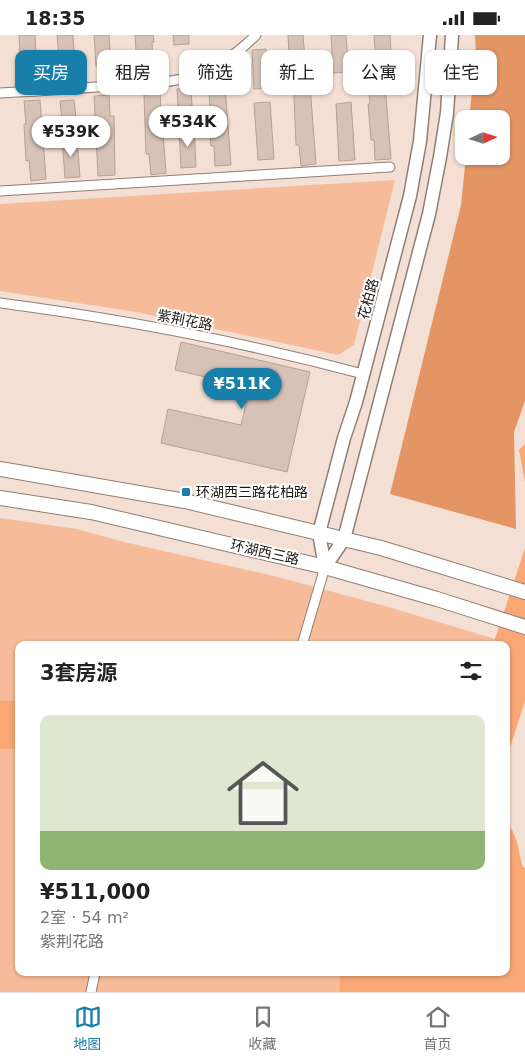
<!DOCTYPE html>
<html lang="zh">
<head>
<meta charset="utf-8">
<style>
	body { margin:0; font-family:"DejaVu Sans","Noto Sans SC",sans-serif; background:#f6f6f6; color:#222; height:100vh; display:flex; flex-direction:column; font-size:19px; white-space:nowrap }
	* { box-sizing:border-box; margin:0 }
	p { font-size:16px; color:#767676 }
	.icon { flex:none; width:28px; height:28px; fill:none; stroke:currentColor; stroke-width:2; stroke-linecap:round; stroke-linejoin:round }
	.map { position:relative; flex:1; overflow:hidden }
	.panel { position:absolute; left:15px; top:606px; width:495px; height:335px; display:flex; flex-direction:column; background:#fff; border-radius:10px; box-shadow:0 1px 4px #0004 }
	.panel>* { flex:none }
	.guide { position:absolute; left:15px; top:15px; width:495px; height:45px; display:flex; gap:10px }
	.needle { width:32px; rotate:86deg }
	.fabs { position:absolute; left:455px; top:75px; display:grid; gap:10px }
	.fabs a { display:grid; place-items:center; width:55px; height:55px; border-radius:10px; background:#fff; box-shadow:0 1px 4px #0004; font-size:25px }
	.price { position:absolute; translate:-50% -42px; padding:0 11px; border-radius:18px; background:#fff; color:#222; font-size:16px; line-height:32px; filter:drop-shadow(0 1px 2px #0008) }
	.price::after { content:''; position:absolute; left:50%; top:30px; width:15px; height:11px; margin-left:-8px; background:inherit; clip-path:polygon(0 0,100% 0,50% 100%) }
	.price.active { background:#177fa9; color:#fff }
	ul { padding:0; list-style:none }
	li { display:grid; align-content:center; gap:10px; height:265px; padding:0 25px }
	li+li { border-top:1px solid #e0e0e0 }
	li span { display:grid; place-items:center; height:155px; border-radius:10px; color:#555 }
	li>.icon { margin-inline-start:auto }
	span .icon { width:90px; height:90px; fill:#fffc; stroke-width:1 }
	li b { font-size:21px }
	h2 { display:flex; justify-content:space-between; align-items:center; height:60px; padding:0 25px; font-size:21px }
	.chip { padding:0 18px; border-radius:10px; background:#fff; box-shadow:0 1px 4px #0004; font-size:18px; line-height:45px }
	.chip.active { background:#177fa9; color:#fff }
	.status { display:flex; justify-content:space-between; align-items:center; height:35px; padding:0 25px; background:#fff; direction:ltr }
	.status svg { height:14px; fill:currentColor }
	.dock { display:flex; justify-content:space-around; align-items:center; height:70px; border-top:1px solid #e0e0e0; background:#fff; font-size:14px; color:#767676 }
	.dock a { display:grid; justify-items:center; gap:2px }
	.dock .active { color:#177fa9 }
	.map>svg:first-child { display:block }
</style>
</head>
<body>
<div class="status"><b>18:35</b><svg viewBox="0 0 49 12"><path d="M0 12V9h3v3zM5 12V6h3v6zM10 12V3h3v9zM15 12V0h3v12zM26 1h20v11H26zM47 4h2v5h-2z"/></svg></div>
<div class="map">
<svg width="525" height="957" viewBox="0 0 525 957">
	<rect width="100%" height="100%" fill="#f4dfd4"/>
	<g fill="#f6bb99">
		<path d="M 395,145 L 354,310 L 338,320 L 136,277 L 0,256 L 0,169 Z"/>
		<path d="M 0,483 L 77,494 L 124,507 L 274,541 L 385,571 L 495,604 L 493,610 L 19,610 L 19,666 L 0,666 Z"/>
		<path d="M 0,714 L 19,714 L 19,938 L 340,938 L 339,957 L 0,957 Z"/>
	</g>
	<path fill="#e49564" d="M 475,0 L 525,0 L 525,366 L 514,397 L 516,494 L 390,459 L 461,170 L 466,121 L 501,121 L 501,84 L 469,84 L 476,20 Z"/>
	<g fill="#f8a775">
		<path d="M 525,409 L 525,447 L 519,415 Z"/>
		<path d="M 525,513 L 525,666 L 506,725 L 506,610 L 493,610 Z"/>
		<rect x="0" y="666" width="19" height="48"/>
		<path d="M 506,786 C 519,803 517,812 523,832 L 525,833 L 525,957 L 339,957 L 340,938 L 506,938 Z"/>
	</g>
	<g fill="#d6c2b7" stroke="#b5a197">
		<path d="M 19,0 L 35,0 L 37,36 L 21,37 Z"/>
		<path d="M 57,0 L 73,0 L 75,33 L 60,34 Z"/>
		<path d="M 94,0 L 109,0 L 111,30 L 96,31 Z"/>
		<path d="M 135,0 L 153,0 L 154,7 L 152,7 L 153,30 L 137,31 Z"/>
		<path d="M 173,0 L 189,0 L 189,9 L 174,10 Z"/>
		<path d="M 288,0 L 303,0 L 307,50 L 310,50 L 316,129 L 301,131 L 299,110 L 296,110 L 293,39 L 290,39 Z"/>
		<path d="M 331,0 L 346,0 L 349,37 L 333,38 Z"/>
		<path d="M 374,0 L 390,0 L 392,37 L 384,37 L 391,124 L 375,125 L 374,105 L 371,105 L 368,69 L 370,69 L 368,46 L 377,45 Z"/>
		<path d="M 266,14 L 269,53 L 254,54 L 252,15 Z"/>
		<path d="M 225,51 L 231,130 L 215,131 L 214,111 L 211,111 L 208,75 L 210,75 L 209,52 Z"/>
		<path d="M 191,53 L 192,71 L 178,72 L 177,54 Z"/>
		<path d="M 160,59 L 166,138 L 151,140 L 149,119 L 146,119 L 144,60 Z"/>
		<path d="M 109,60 L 110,81 L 114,81 L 115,140 L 98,141 L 94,61 Z"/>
		<path d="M 40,65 L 46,144 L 31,146 L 29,125 L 26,126 L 24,89 L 26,89 L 24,66 Z"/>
		<path d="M 74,65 L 76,83 L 62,85 L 60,66 Z"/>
		<path d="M 270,67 L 274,124 L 258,125 L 254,68 Z"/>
		<path d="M 351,67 L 355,125 L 339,126 L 336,69 Z"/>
		<path d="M 194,93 L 196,132 L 181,133 L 179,94 Z"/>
		<path d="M 77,103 L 80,142 L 65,143 L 62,104 Z"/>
		<path d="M 181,307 L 310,337 L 287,437 L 161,408 L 168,374 L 241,390 L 250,352 L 175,335 Z"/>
	</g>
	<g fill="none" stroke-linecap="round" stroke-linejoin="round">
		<defs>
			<g id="street">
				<path d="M 0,58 C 37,56 73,54 110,51 C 139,49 169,49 196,40 C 218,32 240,16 256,0"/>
				<path d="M 0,156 L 390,132"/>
				<path d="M 0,268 C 122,284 244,307 363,339"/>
				<path d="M 302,610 L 325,532"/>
				<path d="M 91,957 L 95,938"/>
			</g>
			<g id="secondary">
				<path d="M 325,532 L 344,504 L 429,179 L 440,122 L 447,78 L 452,0"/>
				<path d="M 325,532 L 319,498 L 344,403 L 356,367 L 410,161 L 420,106 L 430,0"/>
			</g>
			<g id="primary">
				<path d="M 0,434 L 185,466 L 381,513 L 525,557"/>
				<path d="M 0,463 L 91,477 L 325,532 L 437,564 L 525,592"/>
			</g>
		</defs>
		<use href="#street" stroke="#917e74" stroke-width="11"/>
		<use href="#secondary" stroke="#917e74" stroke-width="15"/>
		<use href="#primary" stroke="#917e74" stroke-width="16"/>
		<use href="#street" stroke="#fff" stroke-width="9"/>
		<use href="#secondary" stroke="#fff" stroke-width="12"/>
		<use href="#primary" stroke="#fff" stroke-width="14"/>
	</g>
	<rect fill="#177fa9" stroke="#fff" stroke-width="2" x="181" y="452" width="10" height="10" rx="2.5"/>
	<g text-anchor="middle" stroke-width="4" stroke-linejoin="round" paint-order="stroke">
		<g font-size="14" fill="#1d1713" stroke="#fff">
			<text transform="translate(368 264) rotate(-75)" y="5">花柏路</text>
			<text transform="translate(185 285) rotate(11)" y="5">紫荆花路</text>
			<text transform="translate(265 517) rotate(13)" y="5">环湖西三路</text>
		</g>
		<g font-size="14" fill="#1d1713" stroke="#fff" text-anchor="start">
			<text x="196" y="462">环湖西三路花柏路</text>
		</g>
	</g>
</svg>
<div class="fabs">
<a><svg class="needle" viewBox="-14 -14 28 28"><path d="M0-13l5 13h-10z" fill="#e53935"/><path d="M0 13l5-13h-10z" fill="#767676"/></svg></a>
</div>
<b class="price" style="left:188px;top:113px">¥534K</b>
<b class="price" style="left:71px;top:123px">¥539K</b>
<b class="price active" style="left:242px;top:375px">¥511K</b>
<div class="guide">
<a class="chip active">买房</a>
<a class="chip">租房</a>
<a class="chip">筛选</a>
<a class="chip">新上</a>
<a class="chip">公寓</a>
<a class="chip">住宅</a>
</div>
<section class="panel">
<h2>3套房源<svg class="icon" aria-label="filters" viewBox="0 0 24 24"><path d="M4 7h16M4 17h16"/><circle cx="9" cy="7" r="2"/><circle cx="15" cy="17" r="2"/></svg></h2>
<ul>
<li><span style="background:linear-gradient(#dfe7d0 75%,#8fb573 0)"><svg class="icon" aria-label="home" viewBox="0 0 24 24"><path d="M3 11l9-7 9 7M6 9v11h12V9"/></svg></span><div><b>¥511,000</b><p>2室 · 54 m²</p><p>紫荆花路</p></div></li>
</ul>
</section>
</div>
<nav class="dock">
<a class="active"><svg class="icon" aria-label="map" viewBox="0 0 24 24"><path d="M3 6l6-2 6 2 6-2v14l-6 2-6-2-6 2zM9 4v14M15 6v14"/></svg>地图</a>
<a><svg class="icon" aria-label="saved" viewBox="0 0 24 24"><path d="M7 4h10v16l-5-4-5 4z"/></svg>收藏</a>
<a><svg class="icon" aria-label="home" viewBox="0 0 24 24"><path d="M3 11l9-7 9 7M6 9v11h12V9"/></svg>首页</a>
</nav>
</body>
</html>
